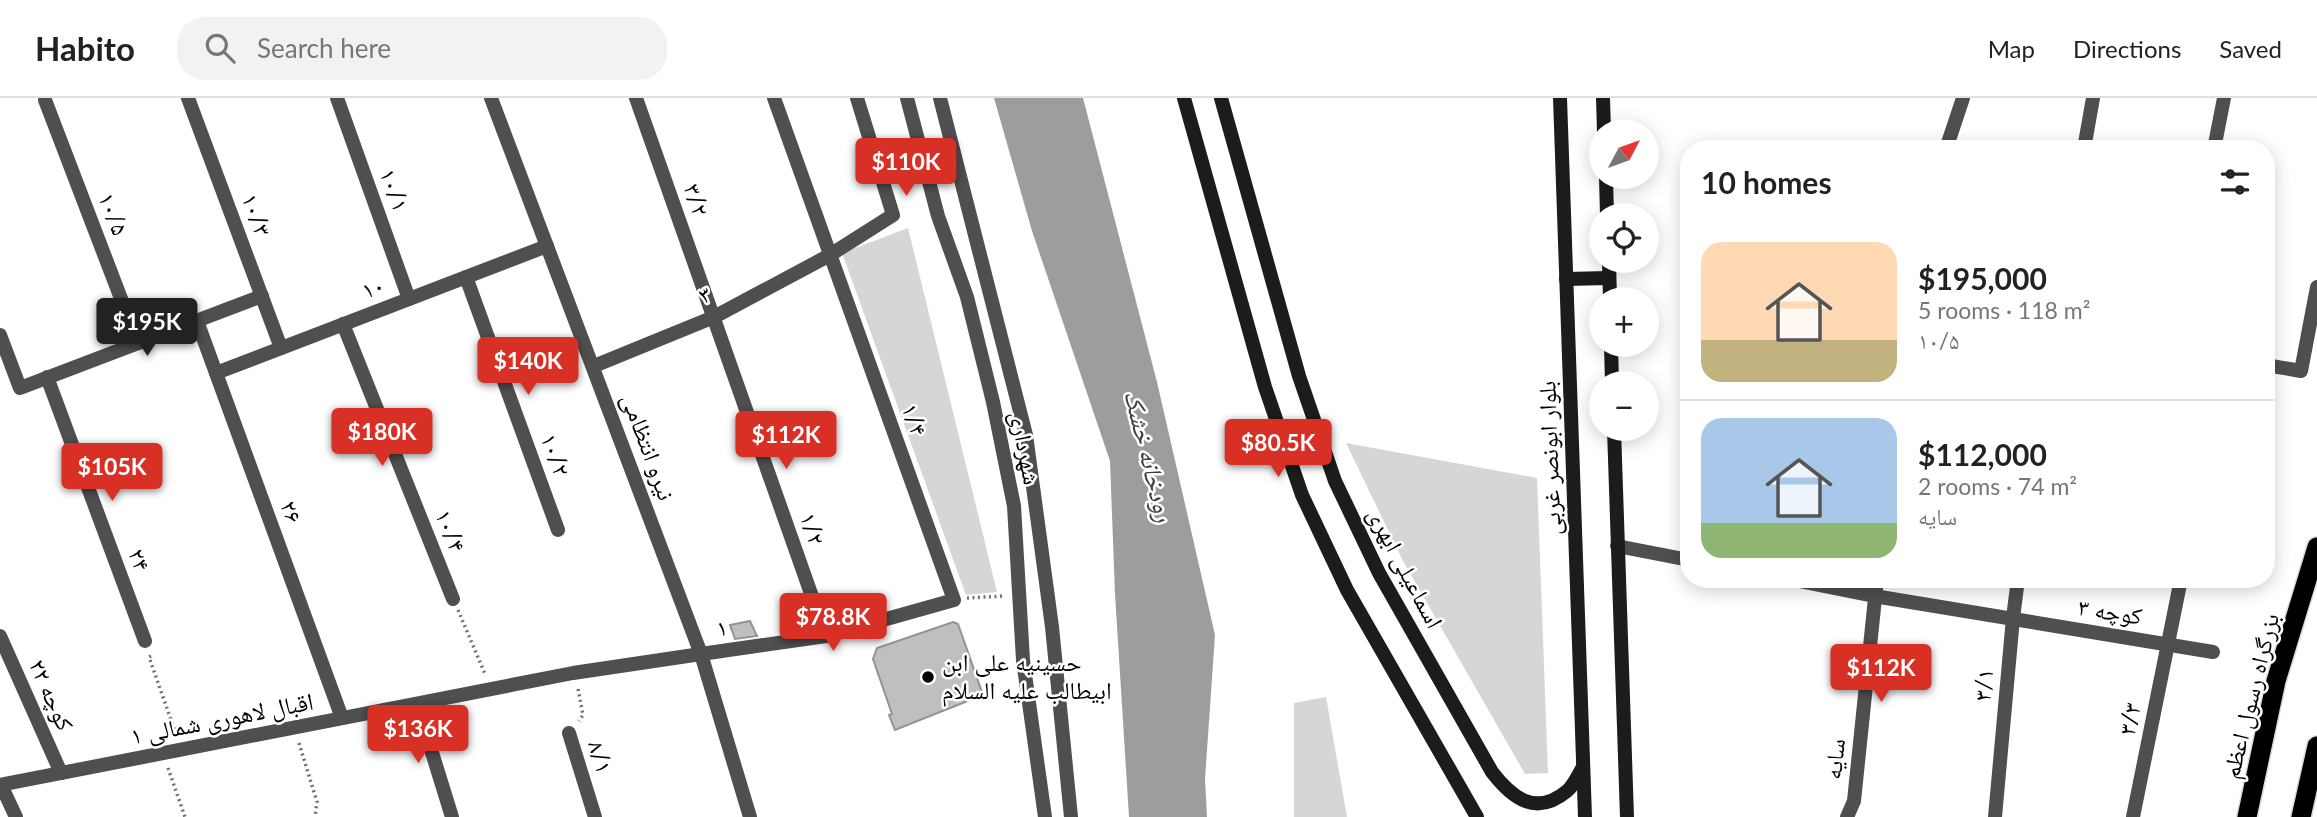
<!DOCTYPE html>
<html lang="en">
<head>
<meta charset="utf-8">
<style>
	body { margin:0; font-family:Lato,"Noto Naskh Arabic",sans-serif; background:#f2f2f2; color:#222; height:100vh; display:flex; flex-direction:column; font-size:26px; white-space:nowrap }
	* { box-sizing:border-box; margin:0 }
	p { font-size:23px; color:#767676 }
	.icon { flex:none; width:38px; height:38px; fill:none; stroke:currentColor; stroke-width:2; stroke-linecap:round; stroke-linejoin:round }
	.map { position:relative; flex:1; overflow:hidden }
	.drawer { position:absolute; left:1680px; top:42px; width:595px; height:448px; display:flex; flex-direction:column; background:#fff; border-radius:28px; box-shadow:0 4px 18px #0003 }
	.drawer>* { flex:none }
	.needle { width:46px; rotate:49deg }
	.fabs { position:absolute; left:1589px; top:21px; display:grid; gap:14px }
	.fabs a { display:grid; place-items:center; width:70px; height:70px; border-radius:50%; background:#fff; box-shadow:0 4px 18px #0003; font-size:35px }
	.price { position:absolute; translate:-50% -60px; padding:0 16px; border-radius:7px; background:#d93025; color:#fff; font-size:23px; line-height:46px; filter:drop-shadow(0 2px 4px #0008) }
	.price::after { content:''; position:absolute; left:50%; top:42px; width:21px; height:16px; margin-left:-10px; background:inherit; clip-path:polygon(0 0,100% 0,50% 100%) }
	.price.selected { background:#222; color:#fff }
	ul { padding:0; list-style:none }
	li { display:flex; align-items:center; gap:21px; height:175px; padding:0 21px }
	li+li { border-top:2px solid #e0e0e0 }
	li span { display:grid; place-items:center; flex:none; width:196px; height:140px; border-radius:21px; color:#555 }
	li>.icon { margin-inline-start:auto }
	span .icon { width:84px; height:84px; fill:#fffc; stroke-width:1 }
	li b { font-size:30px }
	h2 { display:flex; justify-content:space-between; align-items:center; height:84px; padding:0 21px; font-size:30px }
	header { display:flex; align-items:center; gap:42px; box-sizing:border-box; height:98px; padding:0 35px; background:#fff; border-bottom:2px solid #e0e0e0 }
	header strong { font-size:33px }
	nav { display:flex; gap:38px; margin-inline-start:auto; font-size:24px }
	.search { width:490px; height:63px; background:#f2f2f2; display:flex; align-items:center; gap:18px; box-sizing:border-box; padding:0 24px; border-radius:28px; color:#767676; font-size:26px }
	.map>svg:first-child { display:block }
</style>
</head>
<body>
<header>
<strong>Habito</strong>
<div class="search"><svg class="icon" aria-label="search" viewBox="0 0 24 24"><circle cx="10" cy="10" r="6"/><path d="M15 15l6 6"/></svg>Search here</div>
<nav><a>Map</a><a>Directions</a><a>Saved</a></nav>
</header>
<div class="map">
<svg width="2317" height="719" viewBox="0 0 2317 719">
	<rect width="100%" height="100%" fill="#fff"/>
	<g fill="#d6d6d6">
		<path d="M 908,130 L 997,494 L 966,497 L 842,155 Z"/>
		<path d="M 1346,345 L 1537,380 L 1548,675 L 1525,676 L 1403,463 Z"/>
		<path d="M 1326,599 L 1347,719 L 1294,719 L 1294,605 Z"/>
	</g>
	<path fill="#9d9d9d" d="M 994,0 L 1083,0 L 1157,284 L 1215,537 L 1205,681 L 1207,719 L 1129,719 L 1115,496 L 1110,363 L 1032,133 Z"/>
	<g fill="#bfbfbf" stroke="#939393" stroke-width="2">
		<path d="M 750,523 L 757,538 L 735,541 L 730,527 Z"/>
		<path d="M 953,524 L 958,526 L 983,597 L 895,632 L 889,617 L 892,616 L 873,561 L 877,550 Z"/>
	</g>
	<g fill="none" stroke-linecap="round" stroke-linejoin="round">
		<defs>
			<g id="trunk">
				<path d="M 2247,719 L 2276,583 L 2317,449"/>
				<path d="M 2301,719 L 2317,648"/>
			</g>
		</defs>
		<use href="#trunk" stroke="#dbdbdb" stroke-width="22"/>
		<g stroke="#717171" stroke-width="3.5" stroke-dasharray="2 3.5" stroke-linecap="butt">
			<path d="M 967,500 L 1004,498"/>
			<path d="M 458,512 L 485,576"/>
			<path d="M 151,558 L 149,559 L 177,639"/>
			<path d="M 578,591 L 583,617 L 579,623"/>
			<path d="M 299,645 L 317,704 L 315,719"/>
			<path d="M 168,670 L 185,719"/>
		</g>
		<g stroke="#4f4f4f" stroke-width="14">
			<path d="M 188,0 L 281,250"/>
			<path d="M 337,0 L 409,201"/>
			<path d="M 636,0 L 826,538"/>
			<path d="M 45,2 L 138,245"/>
			<path d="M 1946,51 L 1963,0"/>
			<path d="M 2084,51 L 2093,0"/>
			<path d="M 2214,51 L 2224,0"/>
			<path d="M 466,179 L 558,432"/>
			<path d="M 197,223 L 342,620"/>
			<path d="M 343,226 L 453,501"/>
			<path d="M 0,237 L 20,290 L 262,198"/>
			<path d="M 2266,267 L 2301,273 L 2317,189"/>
			<path d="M 594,268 L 714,219 L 830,157 L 893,117 L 857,0"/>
			<path d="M 216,275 L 547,148"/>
			<path d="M 47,279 L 145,543"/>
			<path d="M 1617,448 L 1689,462"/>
			<path d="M 1789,481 L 1874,498 L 2213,554"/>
			<path d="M 0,538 L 61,675"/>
			<path d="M 701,556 L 826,538 L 954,502 L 774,0"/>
			<path d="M 417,606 L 452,719"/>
			<path d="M 569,635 L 595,719"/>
			<path d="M 1,687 L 16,719"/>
			<path d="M 1847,719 L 1854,703 L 1877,481"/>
			<path d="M 1995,719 L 2013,520 L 2018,481"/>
			<path d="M 2133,719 L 2181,481"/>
		</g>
		<g stroke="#4f4f4f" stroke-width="14">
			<path d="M 491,0 L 701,556 L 750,719"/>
			<path d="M 907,0 L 938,118 L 967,199 L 993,304 L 1014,408 L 1023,562 L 1045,719"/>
			<path d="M 940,0 L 1026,337 L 1052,529 L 1071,719"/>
			<path d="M 0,687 L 573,575 L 701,556"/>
		</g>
		<g stroke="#1c1c1c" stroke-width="14">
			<path d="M 1184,0 L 1265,289 L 1302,397 L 1347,492 L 1477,719"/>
			<path d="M 1221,0 L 1299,278 L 1335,383 L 1379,475 L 1492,674 C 1512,700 1536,719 1567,693 C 1574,687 1578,677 1583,669"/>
			<path d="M 1560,0 L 1585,719"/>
			<path d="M 1603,0 L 1604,33"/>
			<path d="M 1606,79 L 1607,117"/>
			<path d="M 1609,163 L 1610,201"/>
			<path d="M 1566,181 L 1609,180"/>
			<path d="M 1611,247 L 1612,285"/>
			<path d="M 1614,331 L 1627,719"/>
		</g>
		<use href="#trunk" stroke="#000" stroke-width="19"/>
	</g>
	<circle fill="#000" stroke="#fff" stroke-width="2.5" cx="928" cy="579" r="7"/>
	<g text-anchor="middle" stroke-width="5" stroke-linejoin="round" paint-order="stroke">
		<g font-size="24" fill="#000" stroke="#fff">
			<text transform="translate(394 92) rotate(70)" y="8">۱۰/۱</text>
			<text transform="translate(696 102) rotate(71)" y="8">۳/۲</text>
			<text transform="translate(113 116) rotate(69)" y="8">۱۰/۵</text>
			<text transform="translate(256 117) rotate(70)" y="8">۱۰/۳</text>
			<text transform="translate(373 190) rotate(-21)" y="8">۱۰</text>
			<text transform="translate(705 197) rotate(-25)" y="8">۳</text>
			<text transform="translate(914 322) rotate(70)" y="8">۱/۴</text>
			<text transform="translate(648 349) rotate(70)" y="8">نیرو انتظامی</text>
			<text transform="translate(1025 350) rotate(79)" y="8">شهرداری</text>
			<text transform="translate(555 357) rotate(70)" y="8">۱۰/۲</text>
			<text transform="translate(1550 360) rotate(-92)" y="8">بلوار ابونصر غربی</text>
			<text transform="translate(291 414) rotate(70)" y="8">۲۶</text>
			<text transform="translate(812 431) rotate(71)" y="8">۱/۲</text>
			<text transform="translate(450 433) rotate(68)" y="8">۱۰/۴</text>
			<text transform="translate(139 462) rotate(70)" y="8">۲۴</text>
			<text transform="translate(1405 470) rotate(62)" y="8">اسماعیلی ابهری</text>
			<text transform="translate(2110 514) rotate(9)" y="8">کوچه ۳</text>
			<text transform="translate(722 530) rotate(-8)" y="8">۱</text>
			<text transform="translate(1984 587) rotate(-85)" y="8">۳/۱</text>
			<text transform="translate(51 597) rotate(66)" y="8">کوچه ۲۲</text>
			<text transform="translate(2251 598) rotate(-76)" y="8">بزرگراه رسول اعظم</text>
			<text transform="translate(222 621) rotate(-11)" y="8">اقبال لاهوری شمالی ۱</text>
			<text transform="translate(2130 621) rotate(-78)" y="8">۳/۳</text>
			<text transform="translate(600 659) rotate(73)" y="8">۸/۱</text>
			<text transform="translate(1835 661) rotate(-84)" y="8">سایه</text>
		</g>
		<g font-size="24" fill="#000" stroke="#fff" text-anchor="start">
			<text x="942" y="573">حسینیه علی ابن<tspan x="942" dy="28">ابیطالب علیه السلام</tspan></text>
		</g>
		<g font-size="26" font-style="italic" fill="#3e3e3e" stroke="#fff">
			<text transform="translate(1149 358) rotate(76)" y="9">رودخانه خشک</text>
		</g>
	</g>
</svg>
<div class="fabs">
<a><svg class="needle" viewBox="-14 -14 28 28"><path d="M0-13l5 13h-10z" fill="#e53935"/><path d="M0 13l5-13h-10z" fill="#767676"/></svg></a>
<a><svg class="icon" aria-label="locate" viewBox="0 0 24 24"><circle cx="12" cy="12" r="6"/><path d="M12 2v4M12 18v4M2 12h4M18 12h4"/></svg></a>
<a>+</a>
<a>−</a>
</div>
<b class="price" style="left:906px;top:100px">$110K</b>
<b class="price selected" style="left:147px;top:260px">$195K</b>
<b class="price" style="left:528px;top:299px">$140K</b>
<b class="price" style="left:382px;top:370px">$180K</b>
<b class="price" style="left:786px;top:373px">$112K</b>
<b class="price" style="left:1278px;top:381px">$80.5K</b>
<b class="price" style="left:112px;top:405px">$105K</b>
<b class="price" style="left:833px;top:555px">$78.8K</b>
<b class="price" style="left:1881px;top:606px">$112K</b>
<b class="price" style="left:418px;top:667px">$136K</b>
<section class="drawer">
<h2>10 homes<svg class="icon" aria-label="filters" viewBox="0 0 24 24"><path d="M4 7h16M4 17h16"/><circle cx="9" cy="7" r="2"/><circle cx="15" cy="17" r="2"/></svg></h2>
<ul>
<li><span style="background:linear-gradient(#ffd9b3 70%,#c2b280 0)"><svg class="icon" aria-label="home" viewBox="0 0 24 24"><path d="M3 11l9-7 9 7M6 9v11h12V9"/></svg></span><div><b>$195,000</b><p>5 rooms · 118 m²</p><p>۱۰/۵</p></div></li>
<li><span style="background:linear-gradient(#a9c7e8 75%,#8fb573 0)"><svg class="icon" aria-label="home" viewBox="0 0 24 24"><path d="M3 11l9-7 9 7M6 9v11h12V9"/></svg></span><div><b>$112,000</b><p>2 rooms · 74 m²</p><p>سایه</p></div></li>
</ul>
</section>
</div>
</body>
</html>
